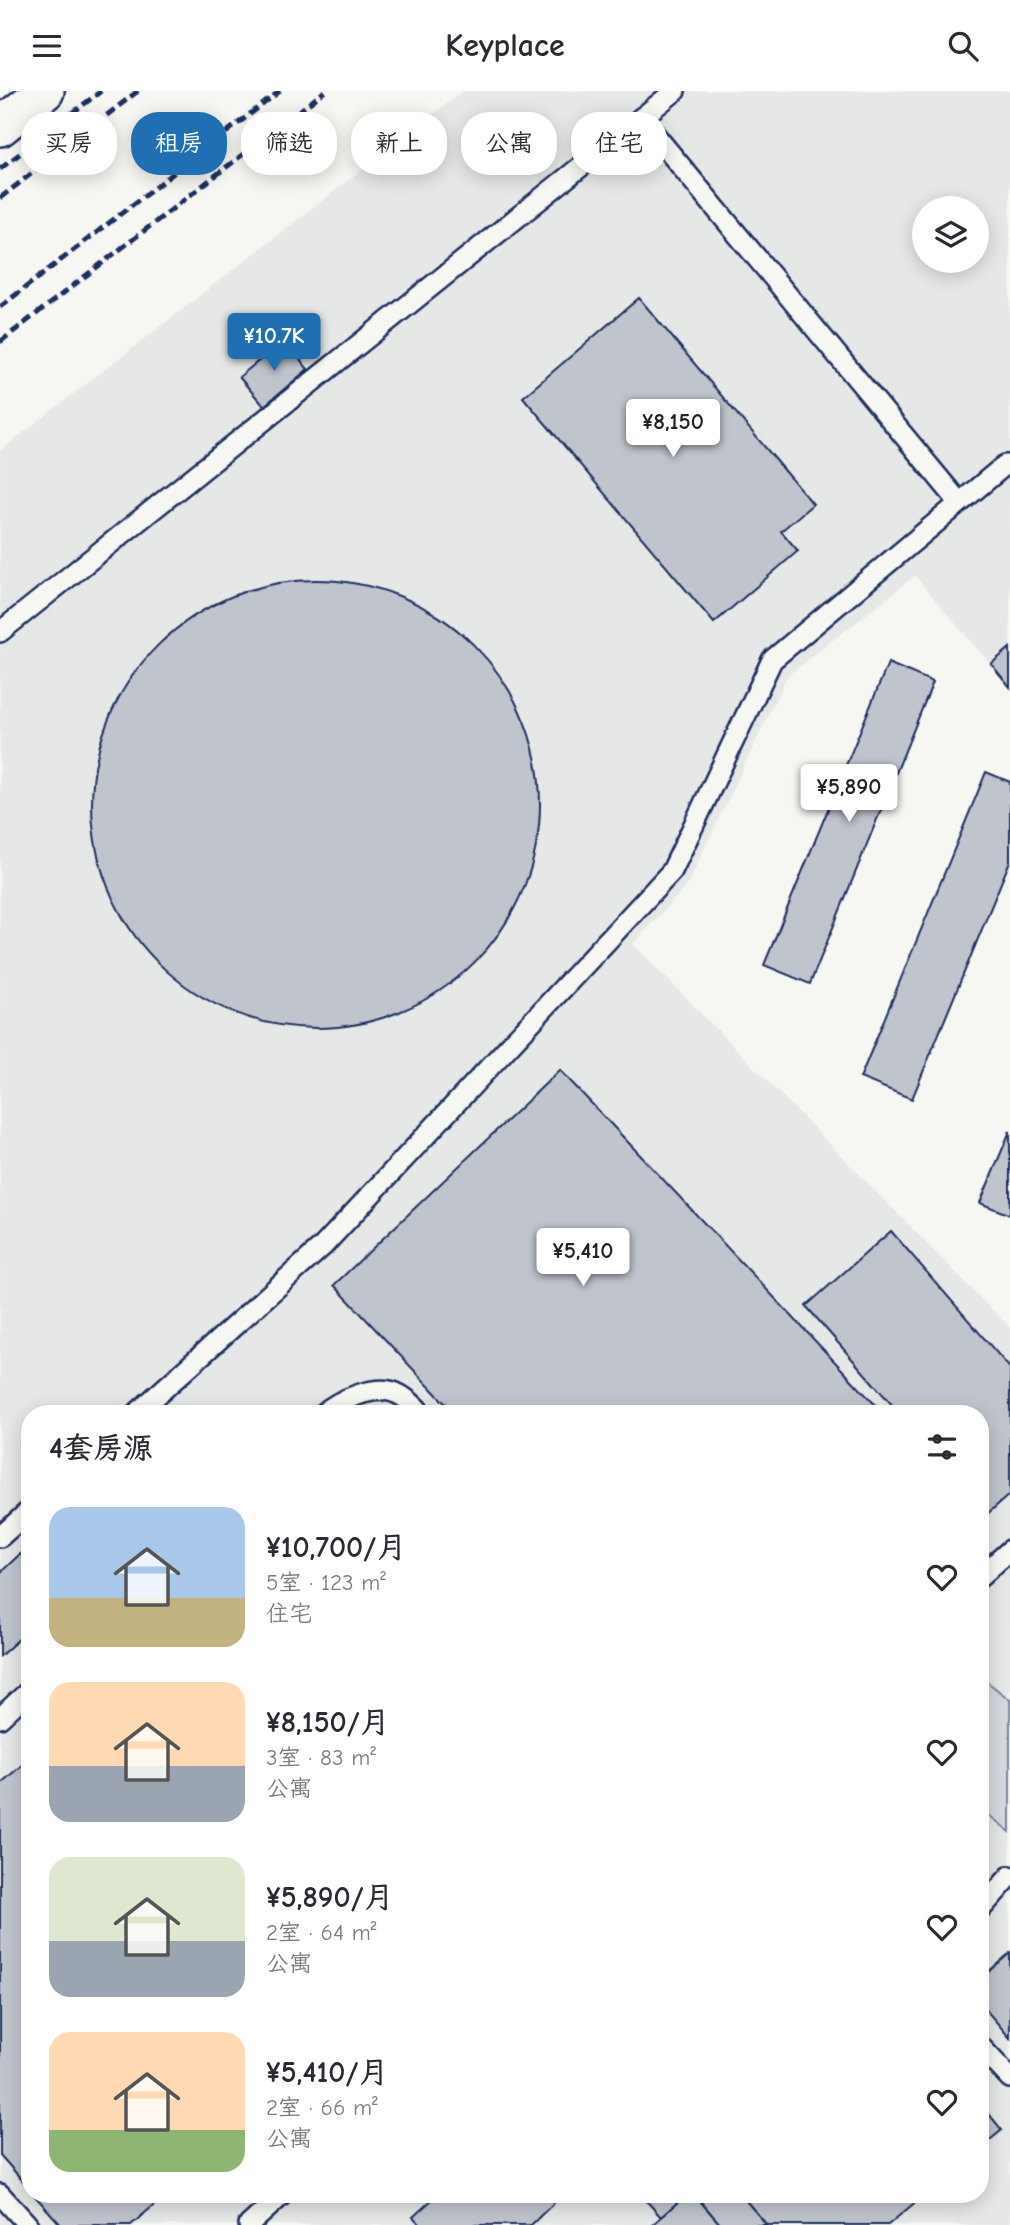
<!DOCTYPE html>
<html lang="zh">
<head>
<meta charset="utf-8">
<style>
	body { margin:0; font-family:"Comic Neue","LXGW WenKai TC",sans-serif; background:#f2f2f3; color:#2b2b33; height:100vh; display:flex; flex-direction:column; font-size:26px; white-space:nowrap }
	* { box-sizing:border-box; margin:0 }
	p { font-size:23px; color:#7c7c81 }
	.icon { flex:none; width:38px; height:38px; fill:none; stroke:currentColor; stroke-width:2; stroke-linecap:round; stroke-linejoin:round }
	.map { position:relative; flex:1; overflow:hidden }
	.side { position:absolute; left:21px; top:1314px; width:968px; height:798px; display:flex; flex-direction:column; background:#fff; border-radius:28px; box-shadow:0 4px 18px #0003 }
	.side>* { flex:none }
	.guide { position:absolute; left:21px; top:21px; width:970px; height:63px; display:flex; gap:14px }
	.fabs { position:absolute; left:912px; top:105px; display:grid; gap:14px }
	.fabs a { display:grid; place-items:center; width:77px; height:77px; border-radius:50%; background:#fff; box-shadow:0 4px 18px #0003; font-size:35px }
	.price { position:absolute; translate:-50% -60px; padding:0 16px; border-radius:7px; background:#fff; color:#222; font-size:23px; line-height:46px; filter:drop-shadow(0 2px 4px #0008) }
	.price::after { content:''; position:absolute; left:50%; top:42px; width:21px; height:16px; margin-left:-10px; background:inherit; clip-path:polygon(0 0,100% 0,50% 100%) }
	.price.current { background:#1f6fb2; color:#fff }
	ul { padding:0; list-style:none }
	li { display:flex; align-items:center; gap:21px; height:175px; padding:0 28px }
	li span { display:grid; place-items:center; flex:none; width:196px; height:140px; border-radius:21px; color:#555 }
	li>.icon { margin-inline-start:auto }
	span .icon { width:84px; height:84px; fill:#fffc; stroke-width:1 }
	li b { font-size:30px }
	h2 { display:flex; justify-content:space-between; align-items:center; height:84px; padding:0 28px; font-size:30px }
	.chip { padding:0 24px; border-radius:28px; background:#fff; box-shadow:0 4px 18px #0003; font-size:24px; line-height:63px }
	.chip.current { background:#1f6fb2; color:#fff }
	header { display:flex; justify-content:space-between; align-items:center; height:91px; padding:0 28px; background:#fff; font-size:32px; font-weight:700 }
	.map>svg:first-child { display:block }
</style>
</head>
<body>
<header><svg class="icon" aria-label="menu" viewBox="0 0 24 24"><path d="M4 6h16M4 12h16M4 18h16"/></svg>Keyplace<svg class="icon" aria-label="search" viewBox="0 0 24 24"><circle cx="10" cy="10" r="6"/><path d="M15 15l6 6"/></svg></header>
<div class="map">
<svg width="1010" height="2134" viewBox="0 0 1010 2134">
	<rect width="100%" height="100%" fill="#f6f6f2"/>
	<filter id="ink" filterUnits="userSpaceOnUse"><feTurbulence type="fractalNoise" baseFrequency=".0143" numOctaves="2"/><feDisplacementMap in="SourceGraphic" scale="14" xChannelSelector="R" yChannelSelector="G"/><feConvolveMatrix kernelMatrix="1 2 1 2 8 2 1 2 1" color-interpolation-filters="sRGB"/></filter>
	<g filter="url(#ink)">
		<path fill="#e6e7e7" fill-rule="evenodd" d="M 463,0 L 1010,0 L 1010,596 L 915,485 L 787,585 L 687,794 L 633,853 L 1010,1237 L 1010,2134 L 0,2134 L 0,360 ZM 924,117 L 976,117 L 976,170 L 924,170 ZM 30,1323 L 980,1323 L 980,2104 L 30,2104 Z"/>
		<path fill="#d6d9dd" stroke="#78849e" stroke-width="2" d="M 980,1585 L 1010,1609 L 1010,1741 L 980,1717 Z"/>
		<g fill="#c0c4cd" stroke="#1b2f5e" stroke-width="2">
			<path d="M 639,207 L 813,413 L 781,440 L 798,460 L 714,532 L 523,306 Z"/>
			<path d="M 284,249 L 308,278 L 264,315 L 239,286 Z"/>
			<circle cx="316" cy="713" r="224"/>
			<path d="M 1010,557 L 1010,596 L 991,573 Z"/>
			<path d="M 888,572 L 933,591 L 810,893 L 764,874 Z"/>
			<path d="M 986,681 L 1010,691 L 1010,770 L 912,1008 L 860,987 Z"/>
			<path d="M 560,979 L 884,1323 L 455,1323 L 334,1194 Z"/>
			<path d="M 1010,1040 L 1010,1124 L 980,1112 Z"/>
			<path d="M 891,1140 L 1010,1277 L 1010,1403 L 987,1423 L 980,1415 L 980,1323 L 900,1323 L 806,1215 Z"/>
			<path d="M 20,1463 L 30,1474 L 30,1538 L 0,1565 L 0,1482 Z"/>
			<path d="M 30,1667 L 30,2098 L 0,2064 L 0,1693 Z"/>
			<path d="M 1010,1862 L 1010,1947 L 980,1912 L 980,1888 Z"/>
			<path d="M 980,2012 L 1002,2039 L 980,2057 Z"/>
			<path d="M 34,2104 L 166,2104 L 131,2134 L 61,2134 Z"/>
			<path d="M 437,2104 L 562,2104 L 531,2134 L 421,2134 L 413,2126 Z"/>
			<path d="M 641,2104 L 686,2104 L 661,2126 Z"/>
			<path d="M 686,2104 L 695,2104 L 721,2134 L 652,2134 Z"/>
			<path d="M 695,2104 L 741,2104 L 767,2134 L 721,2134 Z"/>
			<path d="M 741,2104 L 924,2104 L 888,2134 L 767,2134 Z"/>
		</g>
		<g fill="none" stroke-linecap="round" stroke-linejoin="round">
			<defs>
				<g id="lane">
					<path d="M 641,27 L 958,410"/>
					<path d="M 0,541 L 675,0"/>
					<path d="M 136,1323 L 323,1155 L 672,780 L 772,569 L 1005,374 L 1010,374"/>
					<path d="M 323,1323 C 338,1309 376,1293 396,1302 C 406,1306 415,1315 422,1323"/>
					<path d="M 0,1446 L 30,1419"/>
					<path d="M 980,1486 L 1010,1459"/>
					<path d="M 0,1627 L 30,1599"/>
					<path d="M 980,1819 L 1010,1785"/>
					<path d="M 980,1955 L 1010,1987"/>
					<path d="M 0,2103 L 28,2134"/>
					<path d="M 249,2134 L 282,2104"/>
				</g>
				<path id="street" d="M 0,36 L 45,0"/>
			</defs>
			<use href="#lane" stroke="#1b2f5e" stroke-width="24"/>
			<use href="#street" stroke="#1b2f5e" stroke-width="42"/>
			<use href="#lane" stroke="#f6f6f2" stroke-width="19"/>
			<use href="#street" stroke="#f6f6f2" stroke-width="37"/>
			<g stroke="#1b2f5e" stroke-width="5" stroke-dasharray="10 5" stroke-linecap="butt">
				<path d="M 0,78 L 101,0"/>
				<path d="M 0,107 L 138,0"/>
				<path d="M 0,216 L 280,0"/>
				<path d="M 0,251 L 325,0"/>
			</g>
		</g>
	</g>
</svg>
<div class="fabs">
<a><svg class="icon" aria-label="layers" viewBox="0 0 24 24"><path d="M12 4l9 5-9 5-9-5zM3 14l9 5 9-5"/></svg></a>
</div>
<b class="price current" style="left:274px;top:282px">¥10.7K</b>
<b class="price" style="left:673px;top:368px">¥8,150</b>
<b class="price" style="left:849px;top:733px">¥5,890</b>
<b class="price" style="left:583px;top:1197px">¥5,410</b>
<div class="guide">
<a class="chip">买房</a>
<a class="chip current">租房</a>
<a class="chip">筛选</a>
<a class="chip">新上</a>
<a class="chip">公寓</a>
<a class="chip">住宅</a>
</div>
<section class="side">
<h2>4套房源<svg class="icon" aria-label="filters" viewBox="0 0 24 24"><path d="M4 7h16M4 17h16"/><circle cx="9" cy="7" r="2"/><circle cx="15" cy="17" r="2"/></svg></h2>
<ul>
<li><span style="background:linear-gradient(#a9c7e8 65%,#c2b280 0)"><svg class="icon" aria-label="home" viewBox="0 0 24 24"><path d="M3 11l9-7 9 7M6 9v11h12V9"/></svg></span><div><b>¥10,700/月</b><p>5室 · 123 m²</p><p>住宅</p></div><svg class="icon" aria-label="heart" viewBox="0 0 24 24"><path d="M12 20l-8-8c-3-5 5-10 8-4 3-6 11-1 8 4z"/></svg></li>
<li><span style="background:linear-gradient(#ffd9b3 60%,#9aa5b1 0)"><svg class="icon" aria-label="home" viewBox="0 0 24 24"><path d="M3 11l9-7 9 7M6 9v11h12V9"/></svg></span><div><b>¥8,150/月</b><p>3室 · 83 m²</p><p>公寓</p></div><svg class="icon" aria-label="heart" viewBox="0 0 24 24"><path d="M12 20l-8-8c-3-5 5-10 8-4 3-6 11-1 8 4z"/></svg></li>
<li><span style="background:linear-gradient(#dfe7d0 60%,#9aa5b1 0)"><svg class="icon" aria-label="home" viewBox="0 0 24 24"><path d="M3 11l9-7 9 7M6 9v11h12V9"/></svg></span><div><b>¥5,890/月</b><p>2室 · 64 m²</p><p>公寓</p></div><svg class="icon" aria-label="heart" viewBox="0 0 24 24"><path d="M12 20l-8-8c-3-5 5-10 8-4 3-6 11-1 8 4z"/></svg></li>
<li><span style="background:linear-gradient(#ffd9b3 70%,#8fb573 0)"><svg class="icon" aria-label="home" viewBox="0 0 24 24"><path d="M3 11l9-7 9 7M6 9v11h12V9"/></svg></span><div><b>¥5,410/月</b><p>2室 · 66 m²</p><p>公寓</p></div><svg class="icon" aria-label="heart" viewBox="0 0 24 24"><path d="M12 20l-8-8c-3-5 5-10 8-4 3-6 11-1 8 4z"/></svg></li>
</ul>
</section>
</div>
</body>
</html>
